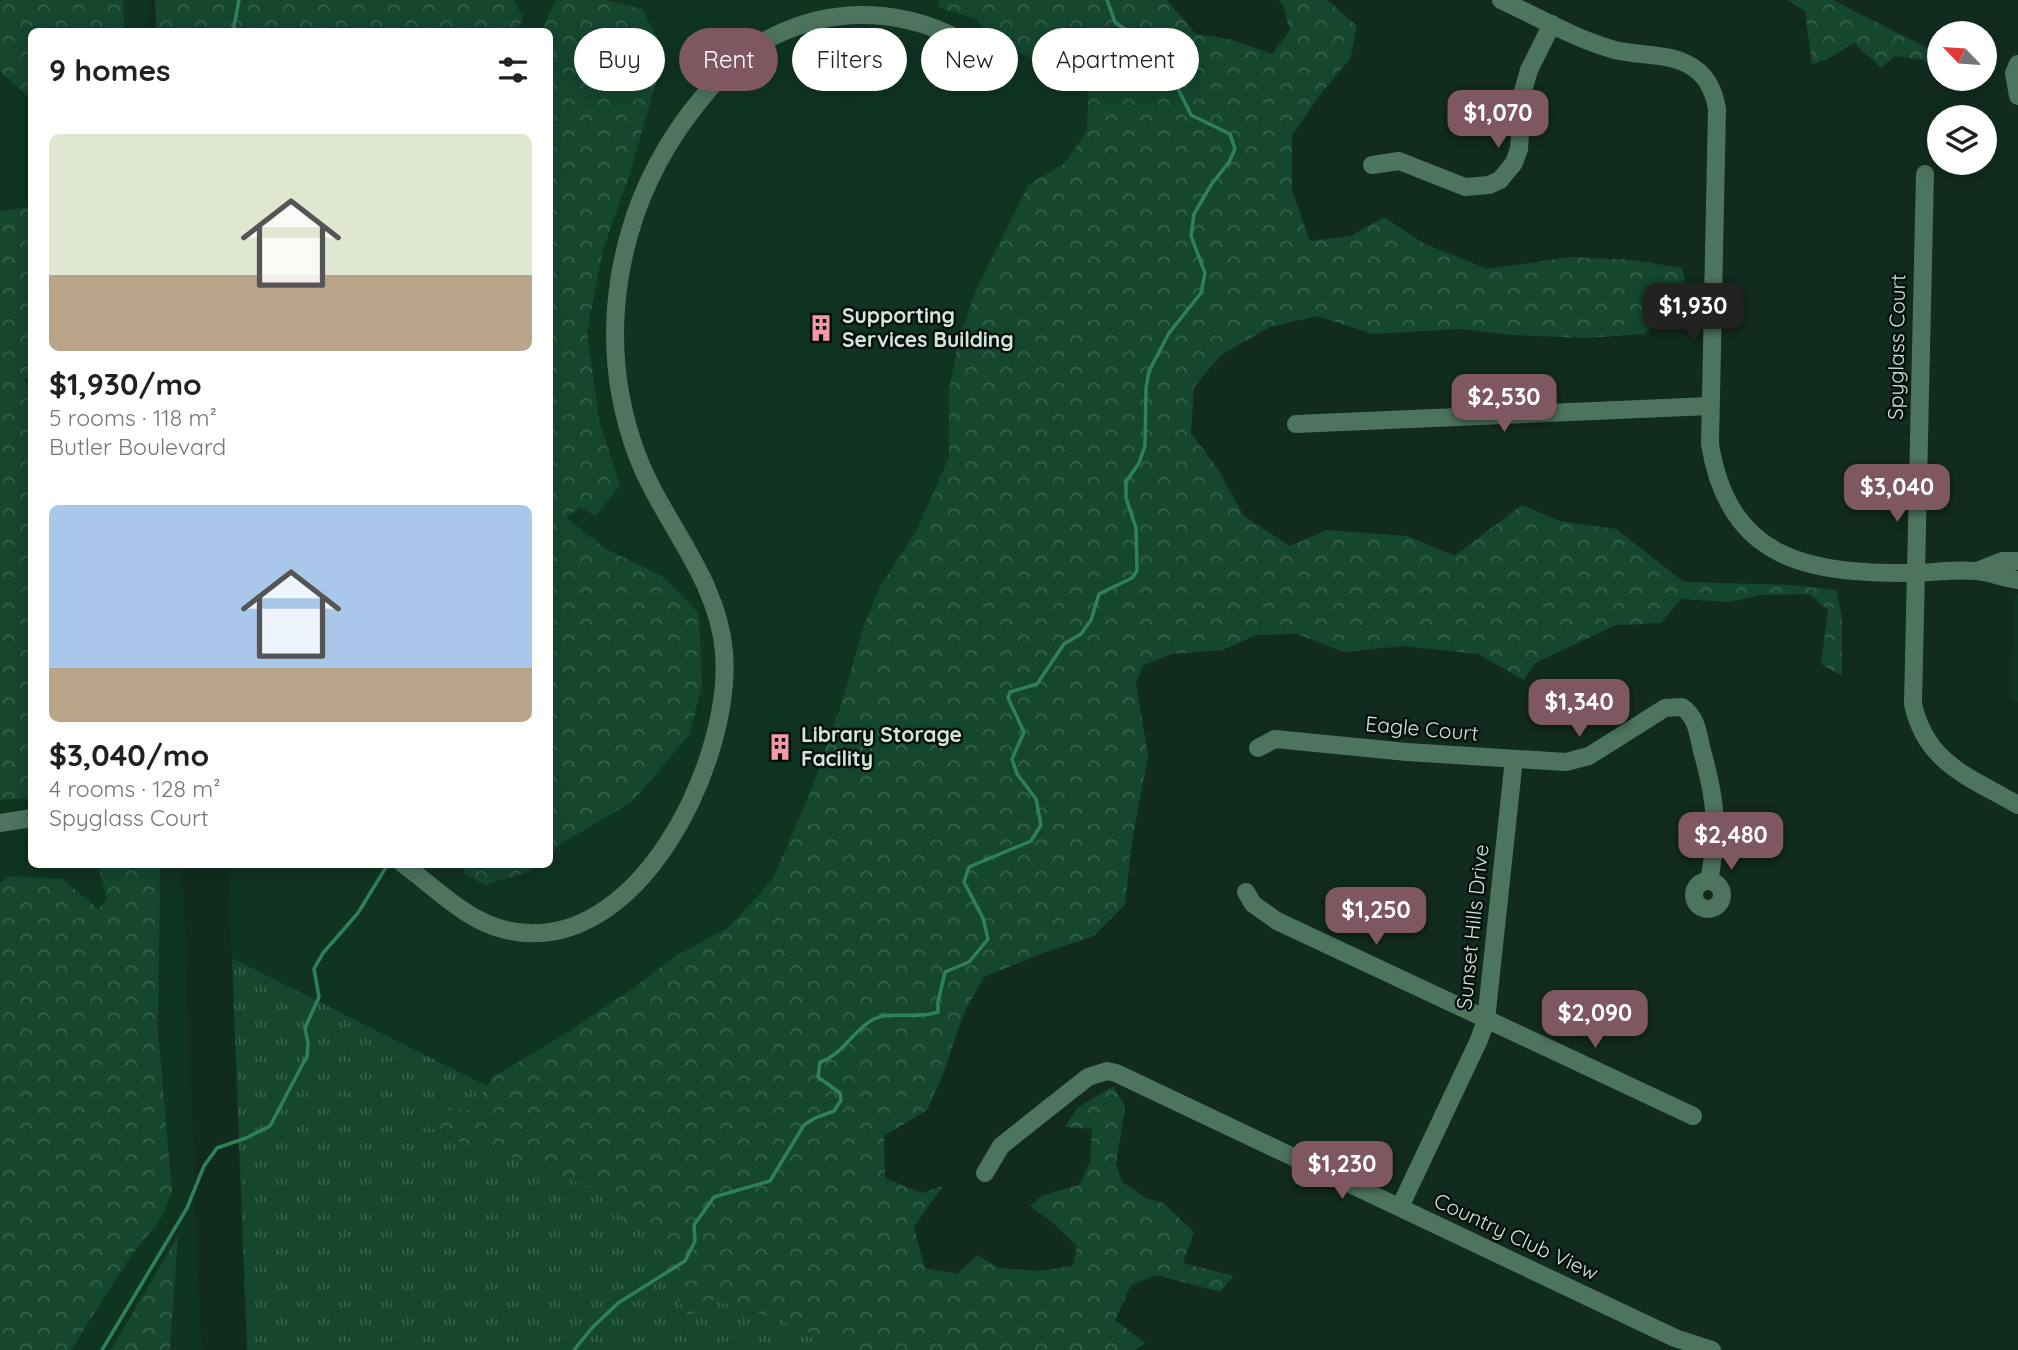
<!DOCTYPE html>
<html lang="en">
<head>
<meta charset="utf-8">
<style>
	body { margin:0; font-family:Quicksand,sans-serif; background:#f2f2f2; color:#202124; height:100vh; display:flex; flex-direction:column; font-size:26px; white-space:nowrap }
	* { box-sizing:border-box; margin:0 }
	p { font-size:23px; color:#757577 }
	.icon { flex:none; width:38px; height:38px; fill:none; stroke:currentColor; stroke-width:2; stroke-linecap:round; stroke-linejoin:round }
	.map { position:relative; flex:1; overflow:hidden }
	.drawer { position:absolute; left:28px; top:28px; width:525px; height:840px; display:flex; flex-direction:column; background:#fff; border-radius:10px; box-shadow:0 4px 18px #0003 }
	.drawer>* { flex:none }
	.banner { position:absolute; left:574px; top:28px; width:665px; height:63px; display:flex; gap:14px }
	.needle { width:46px; rotate:295deg }
	.fabs { position:absolute; left:1927px; top:21px; display:grid; gap:14px }
	.fabs a { display:grid; place-items:center; width:70px; height:70px; border-radius:50%; background:#fff; box-shadow:0 4px 18px #0003; font-size:35px }
	.price { position:absolute; translate:-50% -60px; padding:0 16px; border-radius:14px; background:#7f5760; color:#fff; font-size:23px; line-height:46px; filter:drop-shadow(0 2px 4px #0008) }
	.price::after { content:''; position:absolute; left:50%; top:42px; width:21px; height:16px; margin-left:-10px; background:inherit; clip-path:polygon(0 0,100% 0,50% 100%) }
	.price.selected { background:#222; color:#fff }
	ul { padding:0; list-style:none }
	li { display:grid; align-content:center; gap:14px; height:371px; padding:0 21px }
	li span { display:grid; place-items:center; height:217px; border-radius:10px; color:#555 }
	li>.icon { margin-inline-start:auto }
	span .icon { width:126px; height:126px; fill:#fffc; stroke-width:1 }
	li b { font-size:30px }
	h2 { display:flex; justify-content:space-between; align-items:center; height:84px; padding:0 21px; font-size:30px }
	.chip { padding:0 24px; border-radius:32px; background:#fff; box-shadow:0 4px 18px #0003; font-size:24px; line-height:63px }
	.chip.selected { background:#7f5760; color:#fff }
	.map>svg:first-child { display:block }
</style>
</head>
<body>
<div class="map">
<svg width="2018" height="1350" viewBox="0 0 2018 1350">
	<defs>
		<pattern id="grass-tufts" width="24" height="20" patternUnits="userSpaceOnUse" patternTransform="scale(1.75)"><rect width="24" height="20" fill="#15472f"/><path d="M3 7l-1-3M5 7V3M7 7l1-3M15 17l-1-3M17 17v-4M19 17l1-3" fill="none" stroke="#36614d"/></pattern>
		<pattern id="forest-crowns" width="20" height="18" patternUnits="userSpaceOnUse" patternTransform="scale(1.75)"><rect width="20" height="18" fill="#15472f"/><path d="M2 6a3 3 0 1 1 6 0M12 15a3 3 0 1 1 6 0" fill="none" stroke="#36614d"/></pattern>
	</defs>
	<rect width="100%" height="100%" fill="#112c1e"/>
	<g fill="#103422">
		<path d="M 0,0 L 149,0 L 150,31 L 32,32 L 32,864 L 182,865 L 201,1350 L 0,1350 Z"/>
		<path d="M 197,0 L 1072,0 L 1138,110 L 675,1181 L 232,958 L 229,865 L 550,864 L 550,32 L 199,31 Z"/>
		<path d="M 2014,595 L 2018,595 L 2018,701 L 2011,701 Z"/>
	</g>
	<path fill="url(#grass-tufts)" d="M 232,958 L 1013,1350 L 247,1350 Z"/>
	<g fill="url(#forest-crowns)">
		<path d="M 0,0 L 123,0 L 124,31 L 32,32 L 31,99 L 0,72 Z"/>
		<path d="M 155,0 L 514,0 L 523,18 L 516,32 L 156,31 Z"/>
		<path d="M 556,0 L 605,0 L 642,9 L 665,53 L 629,176 L 603,250 L 587,332 L 599,420 L 620,486 L 595,516 L 580,507 L 566,518 L 606,549 L 662,576 L 699,614 L 702,686 L 689,735 L 633,801 L 562,843 L 550,854 L 550,32 L 541,31 Z"/>
		<path d="M 940,0 L 1167,0 L 1196,34 L 1229,39 L 1272,54 L 1290,30 L 1283,5 L 1279,0 L 1327,0 L 1357,26 L 1350,59 L 1323,91 L 1292,135 L 1292,190 L 1310,241 L 1351,236 L 1384,217 L 1423,243 L 1488,269 L 1570,257 L 1633,260 L 1682,268 L 1687,289 L 1645,334 L 1584,338 L 1512,335 L 1460,329 L 1373,334 L 1317,316 L 1270,327 L 1221,355 L 1194,387 L 1191,433 L 1219,471 L 1244,516 L 1290,546 L 1327,530 L 1408,536 L 1454,556 L 1522,505 L 1559,521 L 1616,529 L 1684,582 L 1791,585 L 1836,590 L 1842,617 L 1842,676 L 1821,664 L 1828,610 L 1809,594 L 1762,595 L 1729,602 L 1681,599 L 1661,623 L 1616,625 L 1535,663 L 1524,680 L 1478,654 L 1403,646 L 1344,652 L 1297,634 L 1256,635 L 1223,650 L 1172,654 L 1144,665 L 1136,682 L 1148,756 L 1132,841 L 1125,905 L 1094,936 L 1043,953 L 984,977 L 964,1013 L 942,1077 L 927,1110 L 884,1136 L 885,1178 L 922,1193 L 943,1186 L 914,1227 L 925,1268 L 957,1274 L 977,1255 L 999,1268 L 1040,1271 L 1073,1266 L 1077,1246 L 1054,1224 L 1030,1206 L 1043,1195 L 1079,1185 L 1090,1162 L 1092,1129 L 1065,1127 L 1077,1108 L 1113,1086 L 1125,1106 L 1116,1164 L 1122,1182 L 1146,1198 L 1163,1203 L 1194,1232 L 1183,1263 L 1234,1276 L 1220,1292 L 1157,1275 L 1131,1285 L 1115,1320 L 1145,1343 L 1135,1350 L 854,1350 L 775,1318 L 707,1298 L 689,1318 L 672,1289 L 659,1280 L 657,1251 L 662,1234 L 645,1228 L 624,1227 L 612,1197 L 537,1165 L 471,1147 L 428,1127 L 435,1111 L 471,1110 L 493,1077 L 565,1034 L 632,989 L 674,957 L 729,927 L 772,880 L 811,791 L 841,705 L 863,628 L 880,587 L 918,528 L 949,457 L 949,390 L 959,340 L 976,290 L 1029,184 L 1064,164 L 1087,131 L 1088,94 L 1064,63 L 1033,59 L 1003,44 L 975,19 L 938,7 Z"/>
		<path d="M 1787,0 L 1833,0 L 1939,54 L 1939,69 L 1922,60 L 1895,56 L 1881,68 L 1854,43 L 1826,60 L 1812,64 L 1805,11 Z"/>
		<path d="M 31,207 L 32,378 L 24,379 L 32,397 L 31,798 L 0,800 L 0,211 Z"/>
		<path d="M 101,865 L 160,865 L 158,1031 L 172,1192 L 160,1220 L 130,1257 L 71,1350 L 0,1350 L 0,884 L 7,876 L 63,879 L 98,909 L 107,900 L 99,869 Z"/>
		<path d="M 464,865 L 464,864 L 538,865 L 529,872 L 485,885 L 463,873 Z"/>
		<path d="M 178,1236 L 170,1350 L 111,1350 Z"/>
	</g>
	<g fill="none" stroke-linecap="round" stroke-linejoin="round">
		<g stroke="#2f8159" stroke-width="3.5">
			<path d="M 233,32 L 239,0"/>
			<path d="M 102,1350 L 187,1208 L 204,1166 L 217,1148 L 246,1138 L 270,1126 L 307,1056 L 308,1043 L 305,1028 L 319,997 L 314,969 L 323,953 L 358,913 L 388,864"/>
			<path d="M 574,1350 L 591,1329 L 618,1303 L 685,1261 L 695,1241 L 694,1225 L 714,1197 L 770,1181 L 804,1125 L 815,1118 L 834,1111 L 841,1100 L 840,1093 L 818,1077 L 820,1062 C 842,1055 853,1031 872,1020 C 891,1010 917,1020 938,1012 L 938,1002 L 945,972 L 969,962 L 988,939 L 983,918 L 964,882 L 969,867 L 1031,841 L 1041,825 L 1036,799 L 1017,774 L 1012,759 L 1024,732 L 1008,698 L 1010,692 L 1037,684 L 1064,644 L 1081,634 L 1091,620 L 1099,594 L 1132,578 L 1137,571 L 1136,528 L 1126,498 L 1126,482 L 1139,463 L 1145,446 L 1146,388 L 1149,371 L 1169,333 L 1201,293 L 1205,273 L 1191,236 L 1194,214 L 1211,185 L 1229,162 L 1235,149 L 1230,134 L 1191,115 L 1168,68 L 1147,45 L 1115,22 L 1107,0"/>
		</g>
		<g stroke="#4d745e" stroke-width="18">
			<path d="M 1501,0 C 1538,17 1575,39 1615,50 C 1639,56 1668,53 1689,65 C 1706,74 1714,90 1717,109 L 1710,444 C 1729,564 1814,574 1917,573 C 1936,572 1957,569 1976,571 C 1990,572 2003,578 2018,580"/>
			<path d="M 2018,64 L 2014,73 L 2018,96"/>
			<path d="M 1372,165 L 1399,161 L 1465,187 L 1489,185 L 1500,180 L 1514,163 L 1519,149 L 1523,91 L 1529,70 L 1552,24"/>
			<path d="M 1925,174 L 1913,704 C 1926,764 1970,777 2018,805"/>
			<path d="M 1296,424 L 1710,406"/>
			<path d="M 1977,571 L 2002,561 L 2018,561"/>
			<path d="M 1258,748 L 1275,739 L 1407,752 L 1566,762 L 1589,756 L 1665,708 L 1682,707 C 1697,717 1698,734 1702,751 C 1716,800 1719,830 1709,881"/>
			<path d="M 0,823 L 32,818"/>
			<path d="M 403,864 C 435,887 466,921 506,930 C 638,961 733,759 724,652 C 718,578 663,523 637,455 C 594,340 616,211 690,113 C 714,82 738,54 774,36 C 845,1 923,11 986,56"/>
			<circle cx="1708" cy="895" r="14"/>
			<path d="M 1246,892 L 1253,904 L 1277,921 L 1693,1116"/>
			<path d="M 985,1173 L 1001,1146 L 1088,1077 L 1107,1071 L 1116,1073 L 1675,1338 L 1712,1350"/>
			<path d="M 1400,1207 L 1479,1040 L 1486,1020 L 1514,759"/>
		</g>
	</g>
	<defs>
		<symbol id="building-bare" viewBox="-9 -9 18 18"><path d="M-4-6H4V6H1V3H-1V6H-4ZM-2.5-4.3h1.7v1.8h-1.7ZM.8-4.3h1.7v1.8H.8ZM-2.5-1h1.7V.8h-1.7ZM.8-1h1.7V.8H.8Z" fill="#f39aa9" stroke="#06110b" stroke-width="2.5" paint-order="stroke"/></symbol>
	</defs>
	<g fill-rule="evenodd">
		<use href="#building-bare" x="802" y="309" width="38" height="38"/>
		<use href="#building-bare" x="761" y="728" width="38" height="38"/>
	</g>
	<g text-anchor="middle" stroke-width="5" stroke-linejoin="round" paint-order="stroke">
		<g font-size="21" font-weight="bold" fill="#d5e5db" stroke="#06110b" text-anchor="start">
			<text x="842" y="323">Supporting<tspan x="842" dy="24">Services Building</tspan></text>
			<text x="801" y="742">Library Storage<tspan x="801" dy="24">Facility</tspan></text>
		</g>
		<g font-size="21" fill="#d5e5db" stroke="#06110b">
			<text transform="translate(1897 347) rotate(-89)" y="7">Spyglass Court</text>
			<text transform="translate(1422 729) rotate(5)" y="7">Eagle Court</text>
			<text transform="translate(1473 927) rotate(-84)" y="7">Sunset Hills Drive</text>
			<text transform="translate(1516 1237) rotate(25)" y="7">Country Club View</text>
		</g>
	</g>
</svg>
<div class="fabs">
<a><svg class="needle" viewBox="-14 -14 28 28"><path d="M0-13l5 13h-10z" fill="#e53935"/><path d="M0 13l5-13h-10z" fill="#757577"/></svg></a>
<a><svg class="icon" aria-label="layers" viewBox="0 0 24 24"><path d="M12 4l9 5-9 5-9-5zM3 14l9 5 9-5"/></svg></a>
</div>
<b class="price" style="left:1498px;top:150px">$1,070</b>
<b class="price selected" style="left:1693px;top:343px">$1,930</b>
<b class="price" style="left:1504px;top:434px">$2,530</b>
<b class="price" style="left:1897px;top:524px">$3,040</b>
<b class="price" style="left:1579px;top:739px">$1,340</b>
<b class="price" style="left:1731px;top:872px">$2,480</b>
<b class="price" style="left:1376px;top:947px">$1,250</b>
<b class="price" style="left:1595px;top:1050px">$2,090</b>
<b class="price" style="left:1342px;top:1201px">$1,230</b>
<div class="banner">
<a class="chip">Buy</a>
<a class="chip selected">Rent</a>
<a class="chip">Filters</a>
<a class="chip">New</a>
<a class="chip">Apartment</a>
</div>
<section class="drawer">
<h2>9 homes<svg class="icon" aria-label="filters" viewBox="0 0 24 24"><path d="M4 7h16M4 17h16"/><circle cx="9" cy="7" r="2"/><circle cx="15" cy="17" r="2"/></svg></h2>
<ul>
<li><span style="background:linear-gradient(#dfe7d0 65%,#b9a48a 0)"><svg class="icon" aria-label="home" viewBox="0 0 24 24"><path d="M3 11l9-7 9 7M6 9v11h12V9"/></svg></span><div><b>$1,930/mo</b><p>5 rooms · 118 m²</p><p>Butler Boulevard</p></div></li>
<li><span style="background:linear-gradient(#a9c7e8 75%,#b9a48a 0)"><svg class="icon" aria-label="home" viewBox="0 0 24 24"><path d="M3 11l9-7 9 7M6 9v11h12V9"/></svg></span><div><b>$3,040/mo</b><p>4 rooms · 128 m²</p><p>Spyglass Court</p></div></li>
</ul>
</section>
</div>
</body>
</html>
